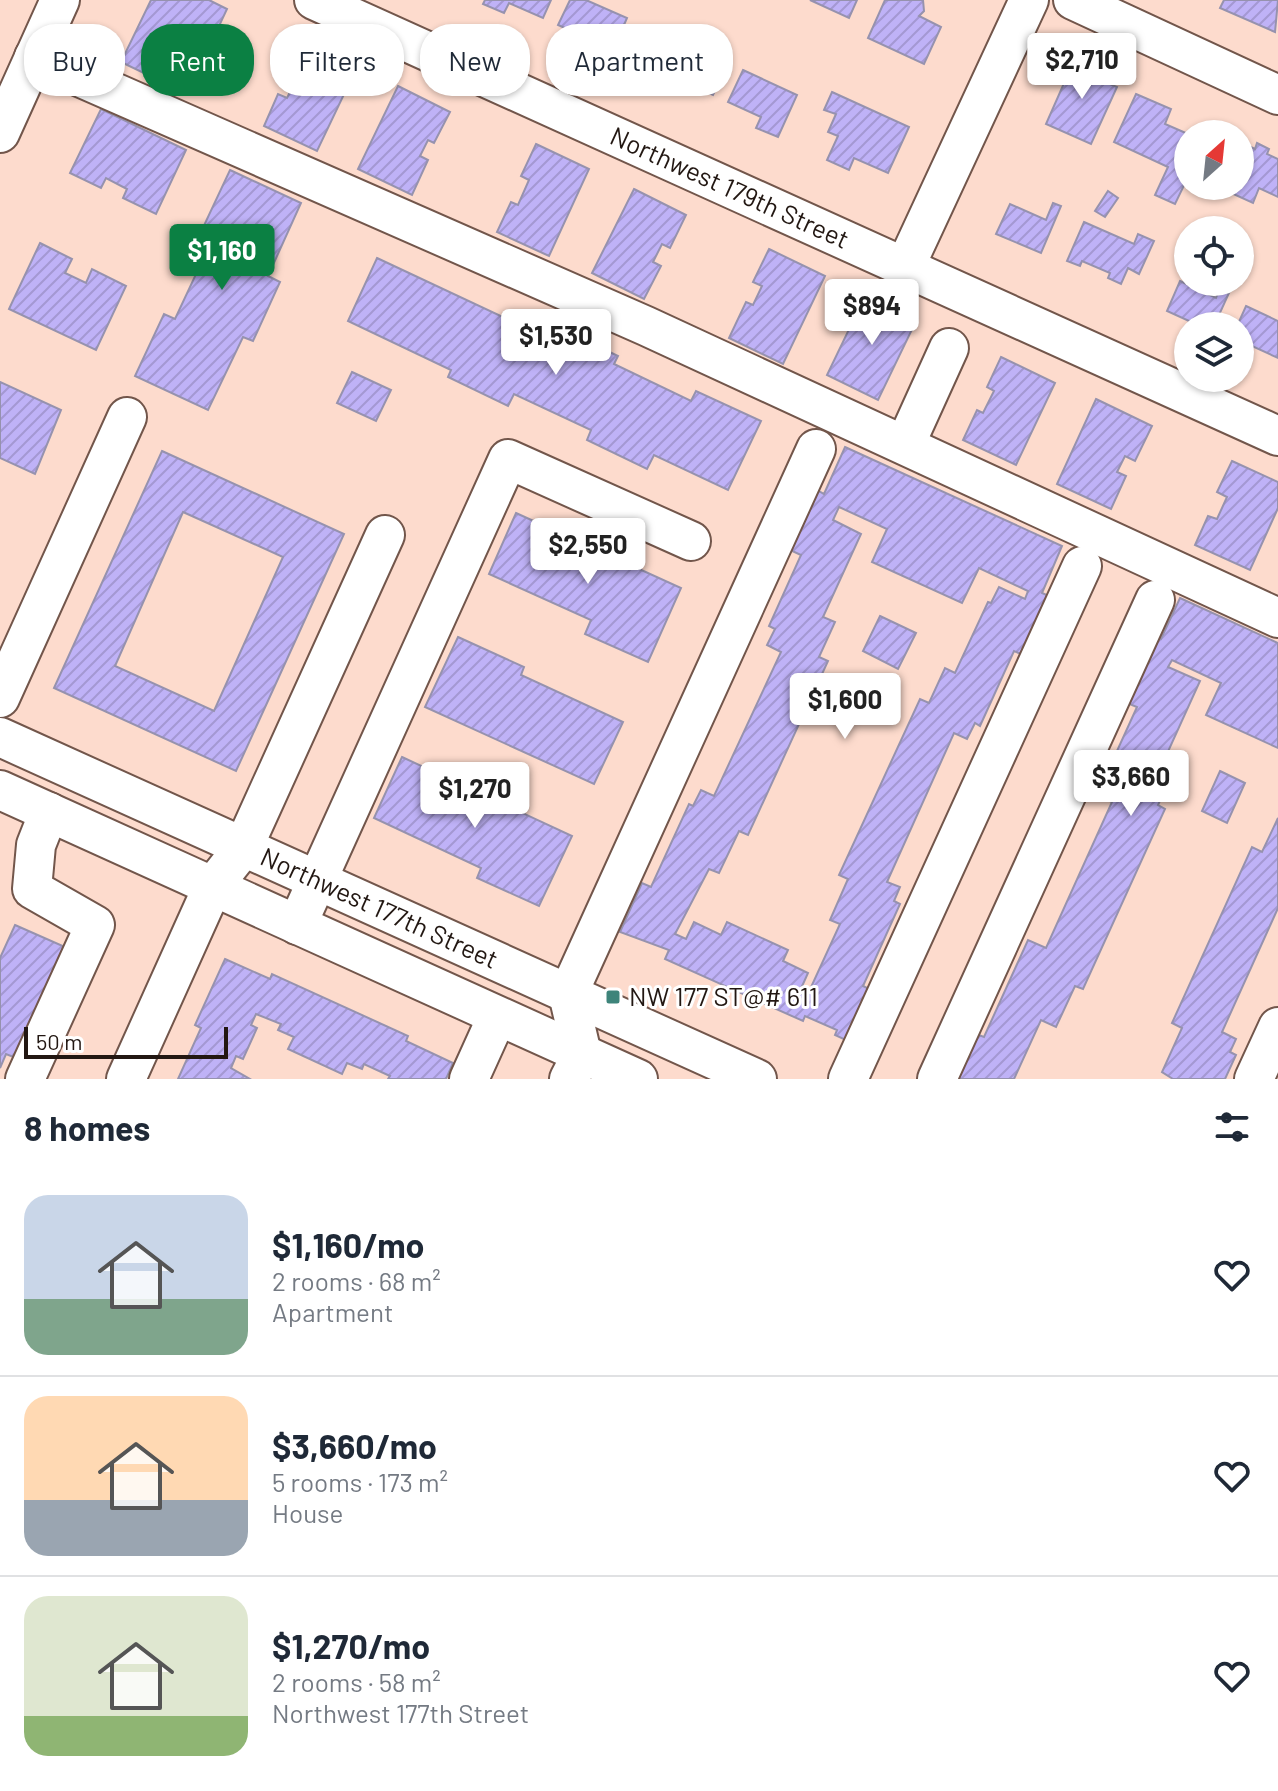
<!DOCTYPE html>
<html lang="en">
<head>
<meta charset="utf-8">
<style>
	body { margin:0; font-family:Barlow,sans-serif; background:#f2f2f3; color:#1f2937; height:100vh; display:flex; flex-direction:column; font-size:30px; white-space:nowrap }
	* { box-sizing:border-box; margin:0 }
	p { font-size:26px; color:#747a83 }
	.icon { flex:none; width:44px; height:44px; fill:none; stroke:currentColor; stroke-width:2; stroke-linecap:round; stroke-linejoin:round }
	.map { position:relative; height:1079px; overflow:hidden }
	.drawer { display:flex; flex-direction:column; background:#fff; flex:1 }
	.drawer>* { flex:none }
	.hud { position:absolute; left:24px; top:24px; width:800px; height:72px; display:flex; gap:16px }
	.needle { width:52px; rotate:27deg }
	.controls { position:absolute; left:1174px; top:120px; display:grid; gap:16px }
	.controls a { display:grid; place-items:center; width:80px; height:80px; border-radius:50%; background:#fff; box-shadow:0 2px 6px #0004; font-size:40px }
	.scale { position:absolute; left:24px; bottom:20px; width:204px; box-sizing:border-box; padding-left:8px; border:4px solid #221712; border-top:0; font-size:22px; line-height:28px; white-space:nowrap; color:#221712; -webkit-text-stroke:6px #fff; paint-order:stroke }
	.price { position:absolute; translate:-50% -68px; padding:0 18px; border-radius:8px; background:#fff; color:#222; font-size:26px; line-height:52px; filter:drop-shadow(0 2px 4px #0008) }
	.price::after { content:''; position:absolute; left:50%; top:48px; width:24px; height:18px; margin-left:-12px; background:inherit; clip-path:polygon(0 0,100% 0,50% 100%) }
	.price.selected { background:#0b8043; color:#fff }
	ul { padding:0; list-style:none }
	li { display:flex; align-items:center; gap:24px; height:200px; padding:0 24px }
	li+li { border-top:2px solid #e0e1e3 }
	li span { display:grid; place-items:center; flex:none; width:224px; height:160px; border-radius:24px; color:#555 }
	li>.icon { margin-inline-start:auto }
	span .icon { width:96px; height:96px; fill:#fffc; stroke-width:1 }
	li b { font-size:34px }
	h2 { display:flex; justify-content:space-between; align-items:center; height:96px; padding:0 24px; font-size:34px }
	.chip { padding:0 28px; border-radius:32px; background:#fff; box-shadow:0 2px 6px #0004; font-size:28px; line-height:72px }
	.chip.selected { background:#0b8043; color:#fff }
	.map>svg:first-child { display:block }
</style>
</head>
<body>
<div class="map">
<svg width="1278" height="1079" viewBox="0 0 1278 1079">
	<defs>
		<pattern id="building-hatch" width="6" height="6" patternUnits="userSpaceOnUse" patternTransform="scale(2)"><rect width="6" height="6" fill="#bfb2f7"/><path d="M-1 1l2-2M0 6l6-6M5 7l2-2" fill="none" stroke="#a498d3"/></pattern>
	</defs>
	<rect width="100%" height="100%" fill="#fddbcd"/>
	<g fill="url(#building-hatch)" stroke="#9692ae" stroke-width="2" fill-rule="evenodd">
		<path d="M 151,0 L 209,0 L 227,9 L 213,39 L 199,32 L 189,52 L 203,59 L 185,93 L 121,62 Z"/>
		<path d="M 485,0 L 551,0 L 543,18 L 509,3 L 504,13 L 483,4 Z"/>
		<path d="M 570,0 L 586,0 L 627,18 L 609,60 L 586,51 L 592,40 L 558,25 Z"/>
		<path d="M 810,0 L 857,0 L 849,18 Z"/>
		<path d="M 885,0 L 923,0 L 924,11 L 919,16 L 941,27 L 924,64 L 868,38 Z"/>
		<path d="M 1224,0 L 1278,0 L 1275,32 L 1220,8 Z"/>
		<path d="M 672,38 L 727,63 L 713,95 L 679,79 L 674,90 L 652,80 Z"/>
		<path d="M 300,40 L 357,67 L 317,151 L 264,126 L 278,94 L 287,98 L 297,78 L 285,73 Z"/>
		<path d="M 1076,56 L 1105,69 L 1100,80 L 1117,87 L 1091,144 L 1046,124 Z"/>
		<path d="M 743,70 L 797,95 L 778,137 L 756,128 L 761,117 L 728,102 Z"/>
		<path d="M 398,86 L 450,112 L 434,143 L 428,140 L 420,156 L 428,160 L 412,195 L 358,169 Z"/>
		<path d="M 832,92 L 909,127 L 888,173 L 854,158 L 849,170 L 827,160 L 838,136 L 828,132 L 836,114 L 824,110 Z"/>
		<path d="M 1136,94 L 1171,109 L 1165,124 L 1188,134 L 1188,177 L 1175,204 L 1155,195 L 1168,167 L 1114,142 Z"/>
		<path d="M 101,109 L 186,150 L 156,214 L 123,198 L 127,189 L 106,178 L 101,188 L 70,173 Z"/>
		<path d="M 1240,142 L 1255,149 L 1257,143 L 1269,149 L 1267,154 L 1278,159 L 1278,197 L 1259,188 L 1253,203 L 1216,186 L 1240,186 Z"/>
		<path d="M 536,144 L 589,169 L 549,256 L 497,232 L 511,202 L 518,205 L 529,180 L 521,176 Z"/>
		<path d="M 230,170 L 301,203 L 268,276 L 280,282 L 253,341 L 243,337 L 208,410 L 135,376 L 164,314 L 175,319 L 212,240 L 200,234 Z"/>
		<path d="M 634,189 L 686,215 L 670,248 L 662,244 L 653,262 L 661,266 L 644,299 L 592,273 Z"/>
		<path d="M 1108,191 L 1118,198 L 1105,217 L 1095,211 Z"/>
		<path d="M 1053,203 L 1061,206 L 1041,253 L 996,234 L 1010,204 L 1046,220 Z"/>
		<path d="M 1084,222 L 1134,244 L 1138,234 L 1154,241 L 1139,274 L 1128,268 L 1121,284 L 1108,278 L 1110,273 L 1082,261 L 1080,266 L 1067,261 Z"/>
		<path d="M 40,243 L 72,259 L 65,273 L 86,283 L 92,269 L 126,286 L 96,350 L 9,309 Z"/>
		<path d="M 769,249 L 825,276 L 783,364 L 729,338 L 746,302 L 753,305 L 762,286 L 753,282 Z"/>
		<path d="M 377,258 L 550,339 L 556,326 L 618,356 L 614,364 L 691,401 L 696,391 L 761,421 L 728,490 L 654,455 L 647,469 L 587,440 L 591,430 L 514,394 L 508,406 L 448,377 L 451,370 L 348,321 Z"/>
		<path d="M 1180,281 L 1216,298 L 1219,290 L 1229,293 L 1214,326 L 1200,326 L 1167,311 Z"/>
		<path d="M 866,294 L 917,319 L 878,400 L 827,375 Z"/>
		<path d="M 1246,306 L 1278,321 L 1278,358 L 1250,345 L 1240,367 L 1240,326 L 1231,326 L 1233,321 L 1238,324 Z"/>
		<path d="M 1001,357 L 1055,383 L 1016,465 L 963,440 L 977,410 L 983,413 L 994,391 L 987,387 Z"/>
		<path d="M 352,372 L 391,390 L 376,421 L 337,403 Z"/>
		<path d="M 0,382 L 61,410 L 35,474 L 0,458 Z"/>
		<path d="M 1096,399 L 1152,426 L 1135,461 L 1125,456 L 1117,472 L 1126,476 L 1111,509 L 1057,484 Z"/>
		<path d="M 845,447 L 1062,546 L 1042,593 L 1049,596 L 1023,655 L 1014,651 L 980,726 L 975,723 L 967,739 L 954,733 L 887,882 L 900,887 L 894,901 L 900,904 L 863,986 L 873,991 L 850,1042 L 835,1035 L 837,1030 L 805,1016 L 803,1021 L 665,959 L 669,950 L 620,932 L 642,883 L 651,887 L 689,804 L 693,806 L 701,790 L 714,796 L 781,652 L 767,645 L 775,629 L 769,626 L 801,555 L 790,550 L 817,490 L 824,494 ZM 839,507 L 887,529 L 872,562 L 962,603 L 979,568 L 1028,591 L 1025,599 L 999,587 L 991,603 L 988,602 L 955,673 L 945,668 L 929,703 L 920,699 L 839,875 L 848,879 L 830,920 L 840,924 L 807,996 L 799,993 L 808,973 L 783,961 L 788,950 L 727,922 L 721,935 L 694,922 L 686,939 L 675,934 L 709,869 L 719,873 L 739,831 L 748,835 L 828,661 L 819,657 L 835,622 L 823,617 L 861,534 L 833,520 Z"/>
		<path d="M 162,451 L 344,534 L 236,771 L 54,688 ZM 183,512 L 283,557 L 214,711 L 115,666 Z"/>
		<path d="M 1232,461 L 1278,482 L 1278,508 L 1250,570 L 1195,545 L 1208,516 L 1217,519 L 1227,497 L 1217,492 Z"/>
		<path d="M 516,513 L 681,588 L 648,662 L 585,634 L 591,620 L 489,574 Z"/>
		<path d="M 1180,598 L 1278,643 L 1278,748 L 1206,715 L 1221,683 L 1172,660 L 1168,667 L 1200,681 L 1161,767 L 1173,772 L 1158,805 L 1165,809 L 1083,989 L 1075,986 L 1056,1027 L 1041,1020 L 1014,1079 L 955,1079 L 976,1034 L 984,1037 L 1028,940 L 1046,948 L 1112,802 L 1097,795 L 1137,707 L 1127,703 L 1157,637 L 1161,639 Z"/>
		<path d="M 880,616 L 916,633 L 898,669 L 863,651 Z"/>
		<path d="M 458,637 L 524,667 L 521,675 L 623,722 L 594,784 L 425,707 Z"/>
		<path d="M 402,757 L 572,836 L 539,906 L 477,878 L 481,868 L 374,818 Z"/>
		<path d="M 1220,771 L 1245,783 L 1227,823 L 1202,811 Z"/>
		<path d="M 1278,818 L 1278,908 L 1222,1032 L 1236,1039 L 1230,1052 L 1236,1055 L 1225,1079 L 1173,1079 L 1162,1072 L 1182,1028 L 1172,1023 L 1252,847 L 1262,852 Z"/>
		<path d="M 15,925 L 65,947 L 16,1058 L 6,1054 L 0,1068 L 0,958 Z"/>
		<path d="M 225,959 L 270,979 L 272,974 L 408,1036 L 406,1041 L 453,1063 L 446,1079 L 388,1079 L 390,1076 L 364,1064 L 362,1069 L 347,1063 L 342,1074 L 288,1049 L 294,1037 L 278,1030 L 281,1024 L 256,1014 L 251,1025 L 257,1028 L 243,1059 L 236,1056 L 231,1068 L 250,1079 L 178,1079 L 201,1028 L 195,1025 Z"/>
	</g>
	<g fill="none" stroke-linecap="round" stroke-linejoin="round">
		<defs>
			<g id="minor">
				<path id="s1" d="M 314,0 L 1278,436"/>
				<path d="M 1073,0 L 1278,95"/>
				<path d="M 34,57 L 646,326 L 1278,618"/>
				<path d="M 0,133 L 60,0"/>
				<path d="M 905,267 L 1029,0"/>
				<path d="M 905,445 L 949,348"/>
				<path d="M 0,698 L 127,417"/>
				<path id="s2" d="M 0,737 L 757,1079"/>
				<path d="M 0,790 L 638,1079"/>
				<path d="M 297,925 L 508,459 L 691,541"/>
				<path d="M 25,1079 L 95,925 L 32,889 L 36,845 L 49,812"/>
				<path d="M 126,1079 L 213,886 L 243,848 L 385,535"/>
				<path d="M 469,1079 L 497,1017"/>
				<path d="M 569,1079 L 582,1054 L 568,994 L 816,449"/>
				<path d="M 848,1079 L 1082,566"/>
				<path d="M 937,1079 L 1155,600"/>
				<path d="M 1254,1079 L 1278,1027"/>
			</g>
		</defs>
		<use href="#minor" stroke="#72564b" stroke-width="42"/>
		<use href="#minor" stroke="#fff" stroke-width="38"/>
	</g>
	<rect fill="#3e847a" stroke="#fff" stroke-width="3" x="605" y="989" width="16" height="16" rx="4"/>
	<g text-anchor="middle" stroke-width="6" stroke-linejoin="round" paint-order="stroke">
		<g font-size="26" fill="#221712" stroke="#fff">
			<text dy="9" stroke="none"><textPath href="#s1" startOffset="456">Northwest 179th Street</textPath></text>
			<text dy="9" stroke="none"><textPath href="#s2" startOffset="416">Northwest 177th Street</textPath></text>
		</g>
		<g font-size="26" fill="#221712" stroke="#fff" text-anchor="start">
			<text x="629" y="1006">NW 177 ST@# 611</text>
		</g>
	</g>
</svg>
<div class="controls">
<a><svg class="needle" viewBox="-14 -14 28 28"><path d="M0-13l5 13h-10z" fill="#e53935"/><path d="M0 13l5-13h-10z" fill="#747a83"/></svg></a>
<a><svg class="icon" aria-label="locate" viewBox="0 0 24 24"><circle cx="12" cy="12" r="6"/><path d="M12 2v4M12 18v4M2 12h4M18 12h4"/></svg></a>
<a><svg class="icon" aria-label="layers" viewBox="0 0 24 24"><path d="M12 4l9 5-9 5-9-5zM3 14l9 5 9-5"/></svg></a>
</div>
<div class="scale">50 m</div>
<b class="price" style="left:1082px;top:101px">$2,710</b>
<b class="price selected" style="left:222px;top:292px">$1,160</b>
<b class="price" style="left:872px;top:347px">$894</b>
<b class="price" style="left:556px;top:377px">$1,530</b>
<b class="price" style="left:588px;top:586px">$2,550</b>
<b class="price" style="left:845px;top:741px">$1,600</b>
<b class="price" style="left:1131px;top:818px">$3,660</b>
<b class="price" style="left:475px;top:830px">$1,270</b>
<div class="hud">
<a class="chip">Buy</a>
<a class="chip selected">Rent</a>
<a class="chip">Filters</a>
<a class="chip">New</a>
<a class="chip">Apartment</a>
</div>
</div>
<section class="drawer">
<h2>8 homes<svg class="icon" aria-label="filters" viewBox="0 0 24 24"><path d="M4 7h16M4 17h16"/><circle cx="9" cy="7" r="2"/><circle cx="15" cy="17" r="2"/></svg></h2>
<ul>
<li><span style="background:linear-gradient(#c9d6e8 65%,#7fa58c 0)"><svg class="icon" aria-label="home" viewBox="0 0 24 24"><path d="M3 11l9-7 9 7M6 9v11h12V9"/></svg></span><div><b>$1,160/mo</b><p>2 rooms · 68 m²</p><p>Apartment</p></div><svg class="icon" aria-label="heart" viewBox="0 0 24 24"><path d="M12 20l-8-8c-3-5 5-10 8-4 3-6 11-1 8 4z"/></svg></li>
<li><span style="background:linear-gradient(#ffd9b3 65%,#9aa5b1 0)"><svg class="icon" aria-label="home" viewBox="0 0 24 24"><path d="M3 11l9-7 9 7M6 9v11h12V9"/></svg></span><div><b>$3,660/mo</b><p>5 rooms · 173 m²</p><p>House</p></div><svg class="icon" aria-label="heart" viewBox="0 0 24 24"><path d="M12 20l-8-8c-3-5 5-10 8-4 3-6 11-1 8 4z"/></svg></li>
<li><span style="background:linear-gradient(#dfe7d0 75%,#8fb573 0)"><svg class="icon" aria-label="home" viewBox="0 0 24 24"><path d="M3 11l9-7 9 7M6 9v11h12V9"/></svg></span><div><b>$1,270/mo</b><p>2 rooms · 58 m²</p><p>Northwest 177th Street</p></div><svg class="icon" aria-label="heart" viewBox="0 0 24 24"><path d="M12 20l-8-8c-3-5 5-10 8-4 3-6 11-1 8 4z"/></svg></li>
</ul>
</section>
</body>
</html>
